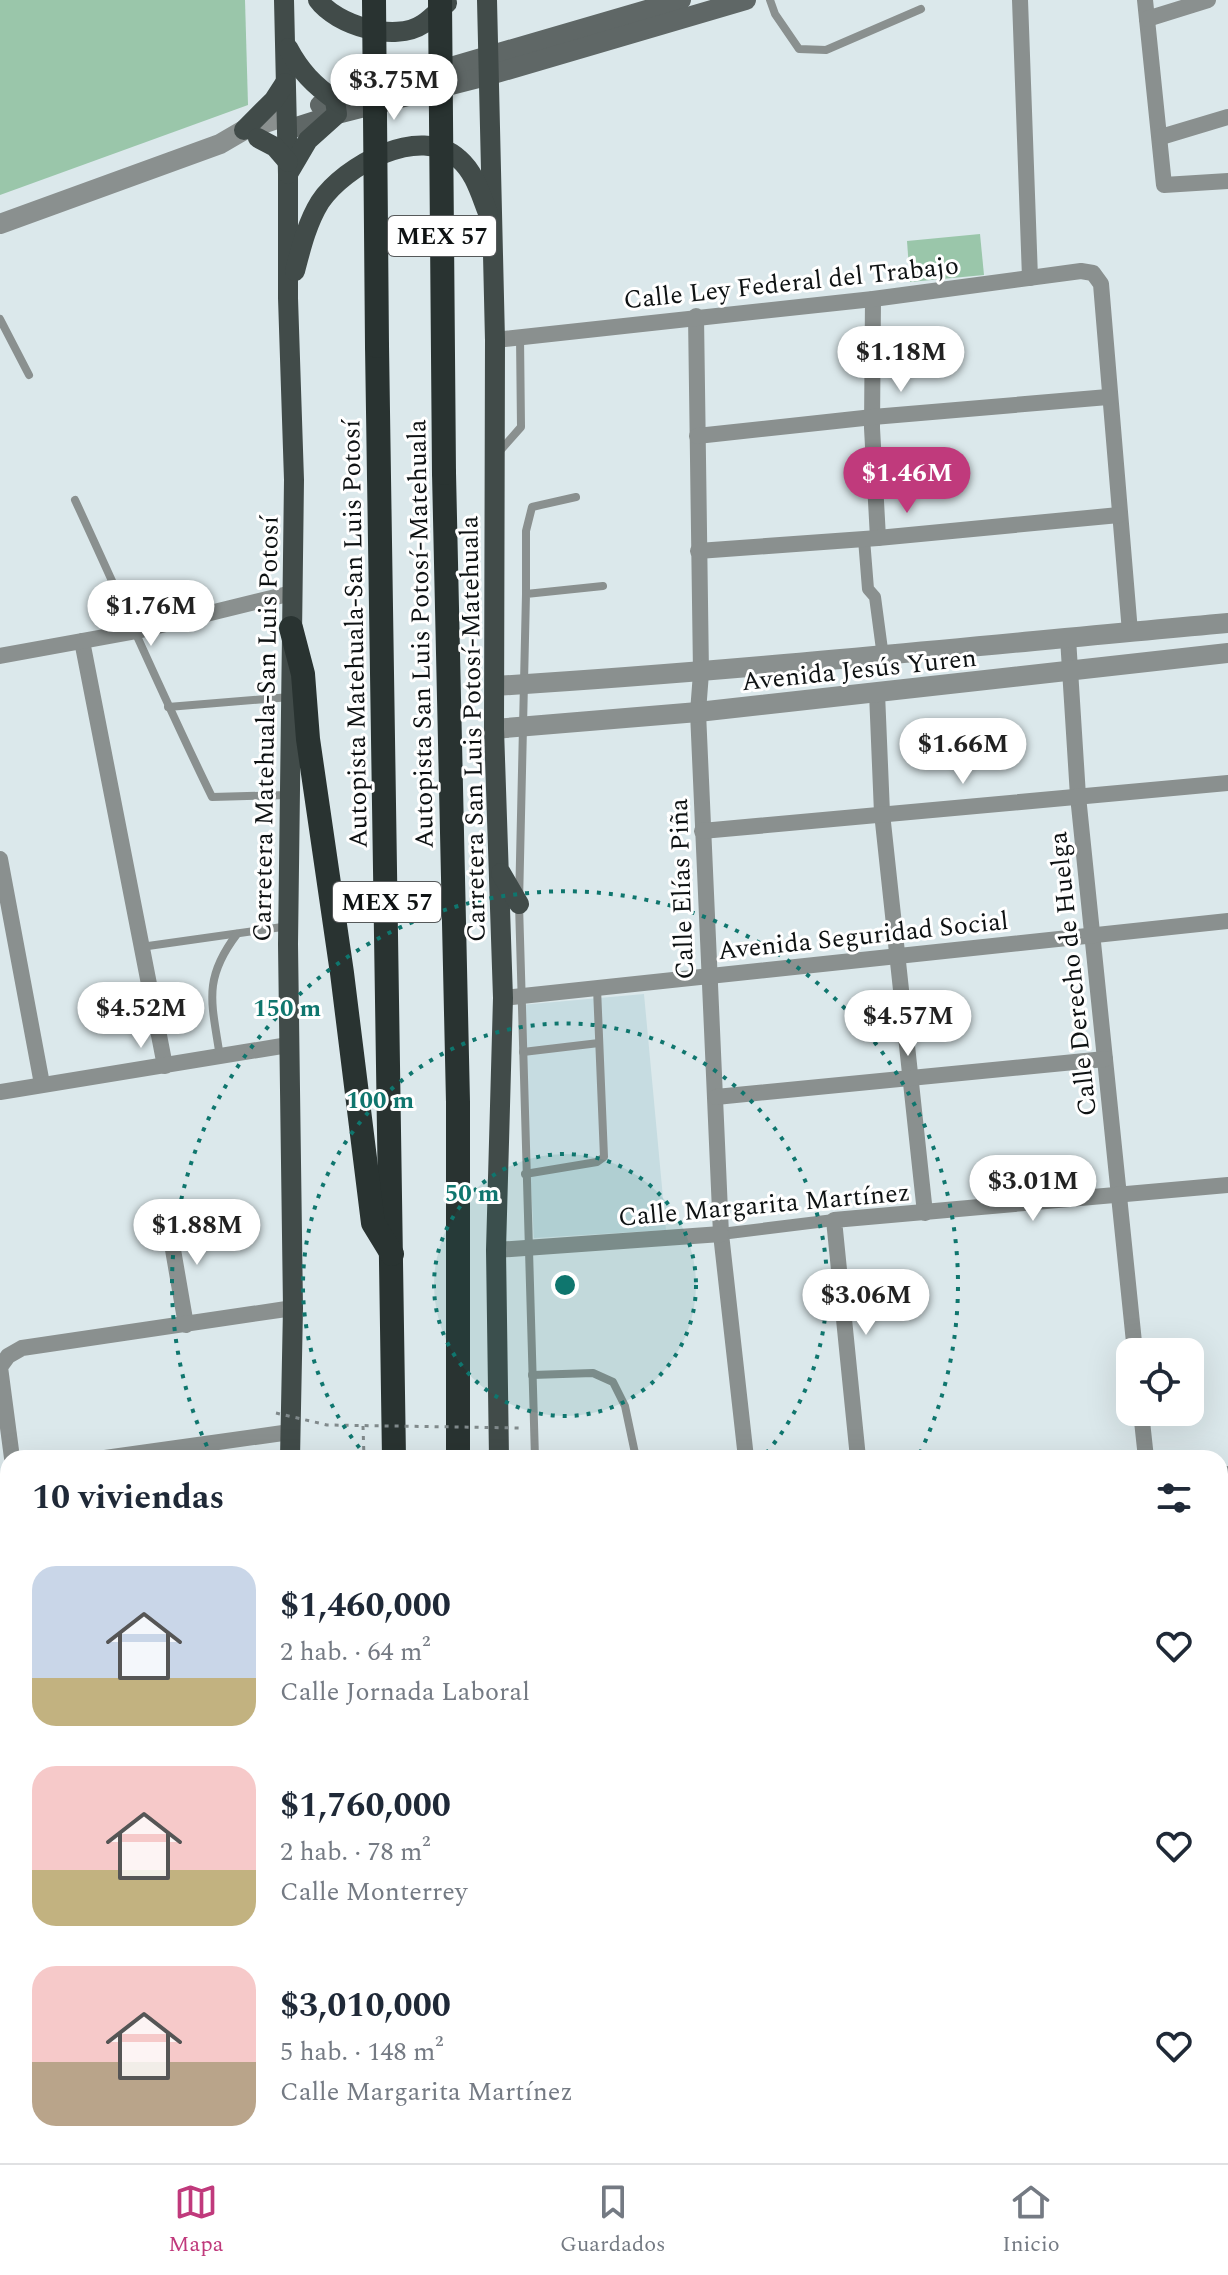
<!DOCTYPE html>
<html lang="es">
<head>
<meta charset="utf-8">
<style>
	body { margin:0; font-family:Spectral,serif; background:#f6f6f7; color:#1f2937; height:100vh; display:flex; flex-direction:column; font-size:30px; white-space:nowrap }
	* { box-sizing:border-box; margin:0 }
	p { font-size:26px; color:#747a83 }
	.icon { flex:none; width:44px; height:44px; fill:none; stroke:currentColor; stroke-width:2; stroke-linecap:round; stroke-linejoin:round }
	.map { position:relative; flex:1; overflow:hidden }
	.side { position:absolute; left:0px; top:1450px; width:1228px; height:714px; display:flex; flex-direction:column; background:#fff; border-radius:24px 24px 0 0; box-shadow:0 8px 32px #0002 }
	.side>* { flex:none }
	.controls { position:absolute; left:1116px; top:1338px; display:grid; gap:16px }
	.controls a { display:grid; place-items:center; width:88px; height:88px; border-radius:16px; background:#fff; box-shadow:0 8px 32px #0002; font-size:40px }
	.price { position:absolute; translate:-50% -68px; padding:0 18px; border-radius:28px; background:#fff; color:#222; font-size:26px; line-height:52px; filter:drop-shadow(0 2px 4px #0008) }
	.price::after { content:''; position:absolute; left:50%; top:48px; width:24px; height:18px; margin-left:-12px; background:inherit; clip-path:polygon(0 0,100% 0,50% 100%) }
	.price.selected { background:#c03a7c; color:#fff }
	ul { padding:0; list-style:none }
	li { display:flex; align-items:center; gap:24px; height:200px; padding:0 32px }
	li span { display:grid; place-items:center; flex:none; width:224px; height:160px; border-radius:24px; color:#555 }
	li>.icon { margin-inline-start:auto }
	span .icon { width:96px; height:96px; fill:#fffc; stroke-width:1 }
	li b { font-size:34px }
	h2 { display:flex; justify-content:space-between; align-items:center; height:96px; padding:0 32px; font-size:34px }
	.tab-bar { display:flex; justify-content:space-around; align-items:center; height:112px; border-top:2px solid #e0e1e3; background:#fff; font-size:22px; color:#747a83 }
	.tab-bar a { display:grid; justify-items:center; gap:4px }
	.tab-bar .selected { color:#c03a7c }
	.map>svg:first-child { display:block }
</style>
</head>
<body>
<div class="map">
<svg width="1228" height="2163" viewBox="0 0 1228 2163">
	<defs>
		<pattern id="industrial-furrows" width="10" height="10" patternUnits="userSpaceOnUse" patternTransform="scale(2)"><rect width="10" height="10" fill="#c6dce1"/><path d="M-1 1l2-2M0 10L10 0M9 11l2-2" fill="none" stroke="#a9bcc0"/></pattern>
	</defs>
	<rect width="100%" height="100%" fill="#dbe8eb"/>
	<path fill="#c6dce1" d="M 644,994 L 666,1230 L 534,1238 L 521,1005 Z"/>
	<path fill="url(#industrial-furrows)" d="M 8,1817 L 8,1969 L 0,1971 L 0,1818 Z"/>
	<g fill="#9ac6aa">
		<path d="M 0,0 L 245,0 L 248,105 L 0,195 Z"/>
		<path d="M 980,234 L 984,275 L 910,282 L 907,241 Z"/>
		<path d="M 180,2156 L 292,2156 L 292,2163 L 136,2163 Z"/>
	</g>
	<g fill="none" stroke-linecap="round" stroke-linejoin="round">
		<path stroke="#80898b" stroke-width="3" stroke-dasharray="4 6" stroke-linecap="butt" d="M 363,1426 L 364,1458"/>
		<g stroke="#8a908f" stroke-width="8">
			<path d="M 770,0 L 775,14 L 799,49 L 826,50 L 921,9"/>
			<path d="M 0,319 L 29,375"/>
			<path d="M 498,453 L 521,427 L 520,337"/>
			<path d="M 75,500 C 121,599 164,699 212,797 L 288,795"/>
			<path d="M 526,594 L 526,531 L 532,507 L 576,497"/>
			<path d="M 168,707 L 290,697"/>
			<path d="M 141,947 L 289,926"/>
			<path d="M 523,1052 L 599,1043"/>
			<path d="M 220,1057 C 212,1003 202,980 237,934"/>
			<path d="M 525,1174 L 597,1162 L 604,1157 L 597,988"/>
			<path d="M 532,1375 L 593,1373 L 613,1382 L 625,1406 L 636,1458"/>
			<path d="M 535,1458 L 519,904 L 526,594 L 603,586"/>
			<path d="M 0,1866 L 8,1865"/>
			<path d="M 0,1966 L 8,1965"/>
			<path d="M 0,2043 L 8,2042"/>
			<path d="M 0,2113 L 8,2112"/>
			<path d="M 549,2156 L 550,2163"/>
			<path d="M 722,2156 L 724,2163"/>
		</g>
		<g stroke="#8a908f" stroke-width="12">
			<path d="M 864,539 L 868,589 L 875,597 L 883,657"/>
			<path d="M 721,1234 L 834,1220"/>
		</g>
		<g stroke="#8a908f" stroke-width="16">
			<path d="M 1020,0 L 1030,278"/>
			<path d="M 1145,0 L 1164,185 L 1228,181"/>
			<path d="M 1147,19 L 1208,0"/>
			<path d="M 1161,137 L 1228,117"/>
			<path d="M 873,299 L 872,428 L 878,538"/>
			<path d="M 696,316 L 701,673 L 698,712 L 721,1234 L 746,1458"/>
			<path d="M 495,340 L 873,299 L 1081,271 L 1093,273 L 1101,284 L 1130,632"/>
			<path d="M 697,436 L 873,417 L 1108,397"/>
			<path d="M 698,551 L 878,538 L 1119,515"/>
			<path d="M 1068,638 L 1078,796 L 1135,1352"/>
			<path d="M 82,641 L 165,1066"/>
			<path d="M 0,656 L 137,631 L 292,593"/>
			<path d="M 877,693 L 882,813 L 925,1213"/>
			<path d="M 702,831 L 1228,783"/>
			<path d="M 0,859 L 42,1084"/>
			<path d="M 503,998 L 1228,921"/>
			<path d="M 0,1092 L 288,1045"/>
			<path d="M 716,1097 L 1105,1059"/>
			<path d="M 167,1215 L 186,1325"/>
			<path d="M 496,1250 L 721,1234"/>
			<path d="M 1141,1412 L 1146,1458"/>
			<path d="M 12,1458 L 0,1367 L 8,1356 L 22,1348 L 293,1308"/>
			<path d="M 105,1458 L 290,1432"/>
			<path d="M 858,1458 L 834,1220 L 1228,1185"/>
			<path d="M 1220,1489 L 1228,1569"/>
			<path d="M 1220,1625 L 1228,1625"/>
			<path d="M 0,1730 L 8,1729"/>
			<path d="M 0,1756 L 8,1754"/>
			<path d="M 1220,1997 L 1228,1996"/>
			<path d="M 1080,2156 L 1081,2163"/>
			<path d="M 1164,2156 L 1165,2163"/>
		</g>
		<g stroke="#8a908f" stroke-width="20">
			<path d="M 0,224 L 220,144 L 244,130 L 286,116"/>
			<path d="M 495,686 C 740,671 984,645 1228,623"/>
			<path d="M 494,729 L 698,712 L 1228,653"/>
			<path d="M 1220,1478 L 1228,1476"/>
			<path d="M 0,1601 L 8,1600"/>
		</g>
		<g stroke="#5f6766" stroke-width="20">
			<path d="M 320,105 L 681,0"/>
			<path d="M 287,130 L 337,114 L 490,75 L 746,0"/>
		</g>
		<g stroke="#414b49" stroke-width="20">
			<path d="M 284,0 L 288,174 L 288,298 L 294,480 L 288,944 L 293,1308 L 290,1458"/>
			<path d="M 318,0 C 336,25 395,43 423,24 C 431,19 439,10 447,3"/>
			<path d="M 487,0 L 495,340 L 494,729 L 503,998 L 496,1250 L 499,1458"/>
			<path d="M 288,48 C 300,71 314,85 335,100 L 337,114 L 308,140 L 288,174"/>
			<path d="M 244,130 L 274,100 L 285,83"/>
			<path d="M 258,138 L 275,147 L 288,162"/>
			<path d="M 295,271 C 301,248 307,223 320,202 C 344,166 420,123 459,159 C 475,173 480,193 488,213"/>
			<path d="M 501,873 L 519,904"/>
			<path d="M 301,2156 L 301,2163"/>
			<path d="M 498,2163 L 498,2156"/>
		</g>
		<g stroke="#293331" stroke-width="24">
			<path d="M 377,346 L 394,1458"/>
			<path d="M 444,473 L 458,1102 L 458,1458"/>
			<path d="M 291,628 L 303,674 L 308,739 L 342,973 L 373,1223 L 392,1254"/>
			<path d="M 390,2156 L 390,2163"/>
			<path d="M 456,2163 L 456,2156"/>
		</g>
		<path stroke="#80898b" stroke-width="3" stroke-dasharray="4 6" stroke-linecap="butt" d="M 276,1413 L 327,1425 L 522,1428"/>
		<g stroke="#293331" stroke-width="24">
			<path d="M 374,0 L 377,346"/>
			<path d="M 440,0 L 444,473"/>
		</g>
	</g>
	<circle cx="565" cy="1285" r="131" fill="#0f766e" fill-opacity=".12"/>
	<g fill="none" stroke="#0f766e" stroke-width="4" stroke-dasharray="4 8">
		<circle cx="565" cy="1285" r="131"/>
		<path d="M367 1457A262 262 0 1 1 763 1457"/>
		<path d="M212 1457A393 393 0 1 1 918 1457"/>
	</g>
	<g text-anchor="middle" stroke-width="6" stroke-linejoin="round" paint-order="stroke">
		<g fill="#fff" stroke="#56595a" stroke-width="2">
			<rect x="388" y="216" width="108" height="40" rx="6"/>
			<rect x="333" y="882" width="108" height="40" rx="6"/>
		</g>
		<g font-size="24" font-weight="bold" fill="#0e1213">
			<text x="442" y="244">MEX 57</text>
			<text x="387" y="910">MEX 57</text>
		</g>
		<g font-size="26" fill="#0e1213" stroke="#fff">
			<text transform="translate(791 282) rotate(-6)" y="9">Calle Ley Federal del Trabajo</text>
			<text transform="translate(354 634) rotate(-91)" y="9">Autopista Matehuala-San Luis Potosí</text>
			<text transform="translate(420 634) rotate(-91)" y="9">Autopista San Luis Potosí-Matehuala</text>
			<text transform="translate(859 669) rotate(-6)" y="9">Avenida Jesús Yuren</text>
			<text transform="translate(265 729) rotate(-89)" y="9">Carretera Matehuala-San Luis Potosí</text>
			<text transform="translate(472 729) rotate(-91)" y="9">Carretera San Luis Potosí-Matehuala</text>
			<text transform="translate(681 889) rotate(-92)" y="9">Calle Elías Piña</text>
			<text transform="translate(863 935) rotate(-6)" y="9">Avenida Seguridad Social</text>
			<text transform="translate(1072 974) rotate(-96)" y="9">Calle Derecho de Huelga</text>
			<text transform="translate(764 1204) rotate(-5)" y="9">Calle Margarita Martínez</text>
		</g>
	</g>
	<circle cx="565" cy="1285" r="12" fill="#0f766e" stroke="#fff" stroke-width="4"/>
	<g font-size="24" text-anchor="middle" font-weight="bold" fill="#0f766e" stroke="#fff" stroke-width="6" stroke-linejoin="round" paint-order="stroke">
		<text x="287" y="1016">150 m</text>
		<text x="380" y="1108">100 m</text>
		<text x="472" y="1201">50 m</text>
	</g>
</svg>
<div class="controls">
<a><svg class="icon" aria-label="locate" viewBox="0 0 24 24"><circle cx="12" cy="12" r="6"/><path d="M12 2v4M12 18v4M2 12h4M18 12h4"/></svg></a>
</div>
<b class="price" style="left:394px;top:122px">$3.75M</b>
<b class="price" style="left:901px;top:394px">$1.18M</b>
<b class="price selected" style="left:907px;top:515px">$1.46M</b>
<b class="price" style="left:151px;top:648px">$1.76M</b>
<b class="price" style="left:963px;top:786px">$1.66M</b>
<b class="price" style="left:141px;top:1050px">$4.52M</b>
<b class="price" style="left:908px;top:1058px">$4.57M</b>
<b class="price" style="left:1033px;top:1223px">$3.01M</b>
<b class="price" style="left:197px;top:1267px">$1.88M</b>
<b class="price" style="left:866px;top:1337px">$3.06M</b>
<section class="side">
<h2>10 viviendas<svg class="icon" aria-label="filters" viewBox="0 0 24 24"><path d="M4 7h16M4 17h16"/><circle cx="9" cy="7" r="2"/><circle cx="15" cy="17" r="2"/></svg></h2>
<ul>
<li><span style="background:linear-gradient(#c9d6e8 70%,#c2b280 0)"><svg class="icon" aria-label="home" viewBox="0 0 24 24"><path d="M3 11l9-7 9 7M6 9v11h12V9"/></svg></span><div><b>$1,460,000</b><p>2 hab. · 64 m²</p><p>Calle Jornada Laboral</p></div><svg class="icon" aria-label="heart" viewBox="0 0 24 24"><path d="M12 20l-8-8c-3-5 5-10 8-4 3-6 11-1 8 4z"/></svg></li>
<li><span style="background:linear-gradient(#f6c9c9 65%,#c2b280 0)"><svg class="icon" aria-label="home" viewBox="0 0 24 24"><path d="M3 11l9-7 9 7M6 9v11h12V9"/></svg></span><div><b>$1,760,000</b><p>2 hab. · 78 m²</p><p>Calle Monterrey</p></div><svg class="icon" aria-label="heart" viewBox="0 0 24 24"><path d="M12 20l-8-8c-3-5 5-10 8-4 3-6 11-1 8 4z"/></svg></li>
<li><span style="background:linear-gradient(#f6c9c9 60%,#b9a48a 0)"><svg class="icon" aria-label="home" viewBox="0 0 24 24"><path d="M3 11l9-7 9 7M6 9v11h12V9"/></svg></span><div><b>$3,010,000</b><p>5 hab. · 148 m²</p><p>Calle Margarita Martínez</p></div><svg class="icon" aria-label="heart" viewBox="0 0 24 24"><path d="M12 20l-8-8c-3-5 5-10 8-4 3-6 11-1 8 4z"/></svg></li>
</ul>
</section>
</div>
<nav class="tab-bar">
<a class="selected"><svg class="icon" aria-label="map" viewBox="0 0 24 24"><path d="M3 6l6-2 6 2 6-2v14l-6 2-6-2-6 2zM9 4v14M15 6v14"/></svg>Mapa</a>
<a><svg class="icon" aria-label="saved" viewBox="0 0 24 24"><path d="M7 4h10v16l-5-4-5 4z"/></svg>Guardados</a>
<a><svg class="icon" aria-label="home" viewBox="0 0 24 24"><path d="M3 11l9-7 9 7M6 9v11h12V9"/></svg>Inicio</a>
</nav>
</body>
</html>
